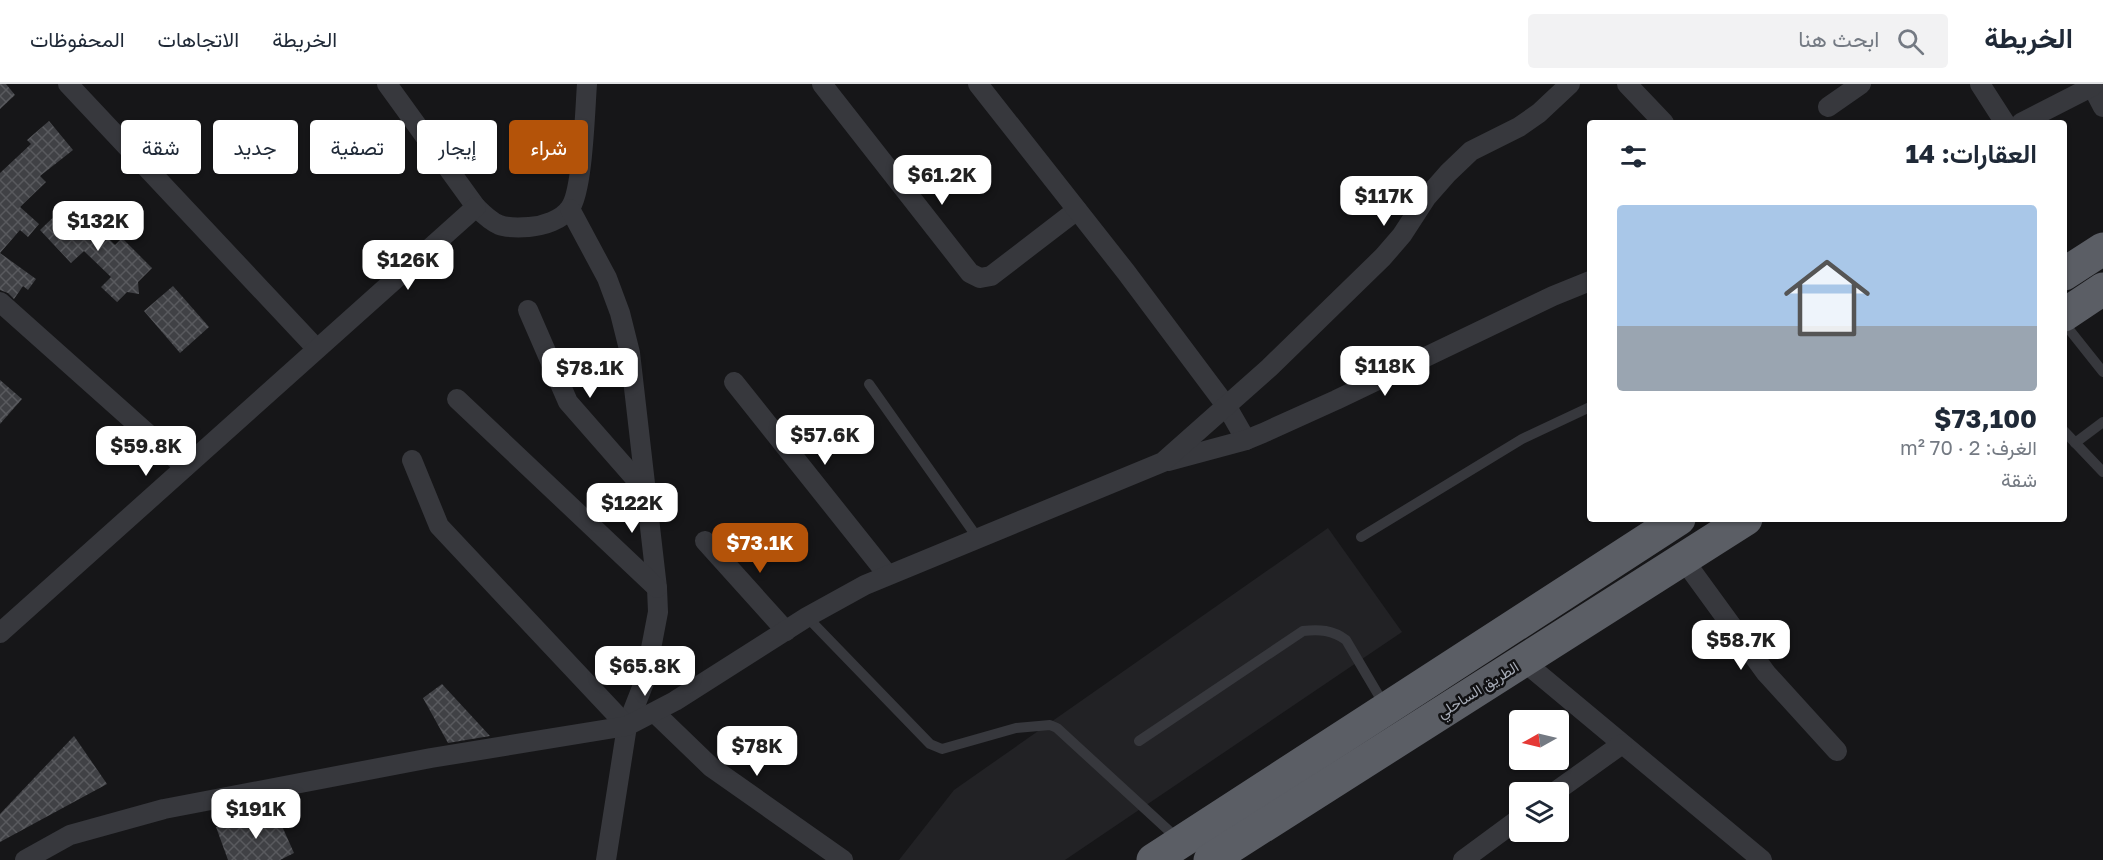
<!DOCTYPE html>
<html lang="ar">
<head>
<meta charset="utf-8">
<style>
	body { margin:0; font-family:"Golos Text",Vazirmatn,sans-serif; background:#f2f2f3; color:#1f2937; direction:rtl; height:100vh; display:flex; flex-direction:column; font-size:22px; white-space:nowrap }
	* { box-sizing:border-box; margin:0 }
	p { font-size:20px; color:#747a83 }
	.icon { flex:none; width:33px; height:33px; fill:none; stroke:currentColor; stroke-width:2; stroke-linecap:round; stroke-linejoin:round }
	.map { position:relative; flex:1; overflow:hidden; direction:ltr }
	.drawer { position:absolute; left:1587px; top:36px; width:480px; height:402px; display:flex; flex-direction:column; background:#fff; border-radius:6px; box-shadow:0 2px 4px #0004; direction:rtl }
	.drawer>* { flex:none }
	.hud { position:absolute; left:18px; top:36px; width:570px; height:54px; direction:rtl; display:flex; gap:12px }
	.needle { width:39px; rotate:262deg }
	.controls { position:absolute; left:1509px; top:626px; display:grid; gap:12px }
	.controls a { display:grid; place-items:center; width:60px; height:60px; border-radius:6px; background:#fff; box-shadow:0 2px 4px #0004; font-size:30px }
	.price { position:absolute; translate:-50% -51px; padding:0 14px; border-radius:12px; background:#fff; color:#222; font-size:20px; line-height:39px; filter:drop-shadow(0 2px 3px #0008) }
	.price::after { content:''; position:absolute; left:50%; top:36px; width:18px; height:14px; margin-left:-9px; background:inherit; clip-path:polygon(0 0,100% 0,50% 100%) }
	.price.active { background:#b45309; color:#fff }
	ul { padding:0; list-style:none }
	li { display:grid; align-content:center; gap:12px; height:318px; padding:0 30px }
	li+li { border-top:2px solid #e0e1e3 }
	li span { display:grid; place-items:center; height:186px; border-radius:6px; color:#555 }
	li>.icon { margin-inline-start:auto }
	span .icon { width:108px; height:108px; fill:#fffc; stroke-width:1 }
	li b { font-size:26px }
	h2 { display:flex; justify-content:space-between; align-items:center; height:72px; padding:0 30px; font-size:26px }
	.chip { padding:0 21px; border-radius:6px; background:#fff; box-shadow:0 2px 4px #0004; font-size:21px; line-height:54px }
	.chip.active { background:#b45309; color:#fff }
	header { display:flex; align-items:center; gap:36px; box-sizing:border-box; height:84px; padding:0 30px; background:#fff; border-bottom:2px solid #e0e1e3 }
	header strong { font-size:28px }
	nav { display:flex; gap:33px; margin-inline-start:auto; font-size:21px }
	.search { width:420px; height:54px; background:#f2f2f3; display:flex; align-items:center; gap:15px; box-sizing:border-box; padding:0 21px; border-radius:6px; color:#747a83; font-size:22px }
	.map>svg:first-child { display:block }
</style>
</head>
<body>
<header>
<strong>الخريطة</strong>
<div class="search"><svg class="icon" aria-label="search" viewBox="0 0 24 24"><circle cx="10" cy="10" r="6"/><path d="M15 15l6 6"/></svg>ابحث هنا</div>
<nav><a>الخريطة</a><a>الاتجاهات</a><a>المحفوظات</a></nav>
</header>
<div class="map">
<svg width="2103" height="776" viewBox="0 0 2103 776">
	<defs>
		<pattern id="building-cross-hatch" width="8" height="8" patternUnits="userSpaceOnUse" patternTransform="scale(1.5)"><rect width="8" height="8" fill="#404145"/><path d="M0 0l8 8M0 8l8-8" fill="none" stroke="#595a5e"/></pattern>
	</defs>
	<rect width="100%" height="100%" fill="#161618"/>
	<path fill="#222225" d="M 1328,444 L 1402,548 L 1065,776 L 899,776 L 954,706 Z"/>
	<g fill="url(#building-cross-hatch)">
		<path d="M 0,0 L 6,0 L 15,11 L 0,25 Z"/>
		<path d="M 49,37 L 73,66 L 40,92 L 46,98 L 20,123 L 39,140 L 28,153 L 20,146 L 0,169 L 36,195 L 28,206 L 23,202 L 14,215 L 8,209 L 0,206 L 0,89 L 31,60 L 27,56 Z"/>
		<path d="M 66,121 L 83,140 L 91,137 L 115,161 L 122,154 L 152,184 L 138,198 L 139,210 L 127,208 L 117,218 L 101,203 L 111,193 L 84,167 L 71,179 L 40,146 Z"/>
		<path d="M 173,202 L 209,243 L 180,269 L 144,227 Z"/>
		<path d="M 0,296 L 22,315 L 0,340 Z"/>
		<path d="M 442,600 L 490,652 L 448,659 L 423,614 Z"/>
		<path d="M 74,652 L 107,700 L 0,758 L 0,730 Z"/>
		<path d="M 277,731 L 294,769 L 280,776 L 228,776 L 216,743 Z"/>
	</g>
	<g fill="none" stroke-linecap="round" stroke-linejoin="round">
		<g stroke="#37383d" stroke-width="10">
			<path d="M 2064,239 L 2103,288"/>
			<path d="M 869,300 L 977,453"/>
			<path d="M 2064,347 L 2103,388"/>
			<path d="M 2075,359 L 2103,338"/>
			<path d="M 1361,453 L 1522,355 L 1590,323"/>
			<path d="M 807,533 L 930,660 L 942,665 L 1016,644 L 1050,641 L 1057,644 L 1179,756"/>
			<path d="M 1139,657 L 1303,547 C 1319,545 1333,546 1346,556 L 1385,622"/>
		</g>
		<g stroke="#37383d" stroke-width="20">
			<path d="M 68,0 L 316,264"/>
			<path d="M 387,0 L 476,123 C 495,142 501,145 529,143 C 543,142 562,136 570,124 C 583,107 585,25 587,0"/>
			<path d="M 822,0 L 970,189 L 980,194 L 991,192 L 1077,126"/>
			<path d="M 978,0 L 1126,188 L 1227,323 L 1246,356"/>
			<path d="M 1627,0 L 1664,39"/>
			<path d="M 1980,0 L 2005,39"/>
			<path d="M 2091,0 L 2103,23"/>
			<path d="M 1828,23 L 1861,0"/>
			<path d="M 2021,39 L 2093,2"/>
			<path d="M 570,125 L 607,194 L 620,229 L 630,269 L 657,504 L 658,528 L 645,596 L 627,642 L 606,776"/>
			<path d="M 0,218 L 185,383"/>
			<path d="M 528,226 L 568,318 L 646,407"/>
			<path d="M 734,298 L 887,490"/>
			<path d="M 457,315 L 657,504"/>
			<path d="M 412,376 L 439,442 L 627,642"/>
			<path d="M 1168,377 L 1246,356 L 1263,349 L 1336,316 L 1553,212 L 1590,197"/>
			<path d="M 705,457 L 786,547"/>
			<path d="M 1683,475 L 1766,589 L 1837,667"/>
			<path d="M 0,549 L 476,123"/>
			<path d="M 1523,577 L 1762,776"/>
			<path d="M 655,629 L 711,683 L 843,776"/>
			<path d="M 1555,708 L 1622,660"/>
			<path d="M 25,776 L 70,751 L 164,725 L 431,674 L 627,642 L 675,617 L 807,533 L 865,501 L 1163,378 L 1269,284 L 1383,173 L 1402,151 L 1426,114 L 1448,89 L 1471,67 L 1519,43 L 1539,29 L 1570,0"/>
			<path d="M 1463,776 L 1520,734"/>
		</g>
		<g stroke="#5b5e65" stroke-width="33">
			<path d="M 2064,190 L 2103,165"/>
			<path d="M 2064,231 L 2103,205"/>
			<path d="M 1153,776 L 1679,435"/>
			<path d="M 1210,776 L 1746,435"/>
		</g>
	</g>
	<g text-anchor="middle" stroke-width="5" stroke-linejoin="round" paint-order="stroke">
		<g font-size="15" fill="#a8adb8" stroke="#111113">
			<text transform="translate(1478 606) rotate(-32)" y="5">الطريق الساحلي</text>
		</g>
	</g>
</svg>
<div class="controls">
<a><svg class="needle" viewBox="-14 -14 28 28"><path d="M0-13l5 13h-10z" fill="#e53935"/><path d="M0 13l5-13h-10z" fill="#747a83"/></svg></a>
<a><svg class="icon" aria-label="layers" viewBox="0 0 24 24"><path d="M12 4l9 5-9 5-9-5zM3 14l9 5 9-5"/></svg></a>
</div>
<b class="price" style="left:942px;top:122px">$61.2K</b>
<b class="price" style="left:1384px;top:143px">$117K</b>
<b class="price" style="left:98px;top:168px">$132K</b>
<b class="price" style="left:408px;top:207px">$126K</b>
<b class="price" style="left:1385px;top:313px">$118K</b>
<b class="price" style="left:590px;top:315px">$78.1K</b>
<b class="price" style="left:825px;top:382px">$57.6K</b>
<b class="price" style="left:146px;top:393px">$59.8K</b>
<b class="price" style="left:632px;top:450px">$122K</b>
<b class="price active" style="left:760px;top:490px">$73.1K</b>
<b class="price" style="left:1741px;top:587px">$58.7K</b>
<b class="price" style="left:645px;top:613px">$65.8K</b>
<b class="price" style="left:757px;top:693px">$78K</b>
<b class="price" style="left:256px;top:756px">$191K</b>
<div class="hud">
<a class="chip active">شراء</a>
<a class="chip">إيجار</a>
<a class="chip">تصفية</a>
<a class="chip">جديد</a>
<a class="chip">شقة</a>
</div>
<section class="drawer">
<h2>العقارات: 14<svg class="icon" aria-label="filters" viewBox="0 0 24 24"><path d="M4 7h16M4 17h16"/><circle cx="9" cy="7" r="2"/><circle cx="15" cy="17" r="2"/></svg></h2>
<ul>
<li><span style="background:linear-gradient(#a9c7e8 65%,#9aa5b1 0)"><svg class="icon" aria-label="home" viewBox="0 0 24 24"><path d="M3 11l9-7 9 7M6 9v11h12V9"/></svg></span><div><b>$73,100</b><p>الغرف: 2 · 70 m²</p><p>شقة</p></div></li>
</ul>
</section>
</div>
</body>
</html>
